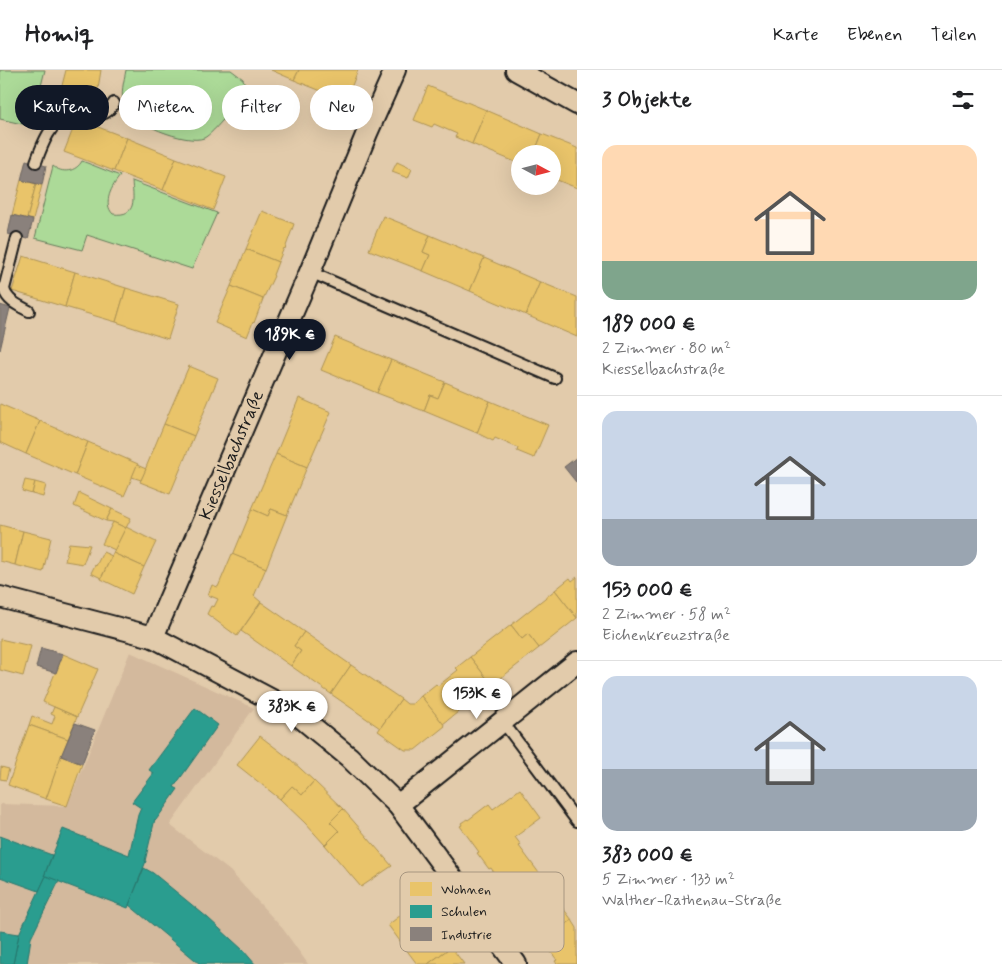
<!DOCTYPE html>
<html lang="de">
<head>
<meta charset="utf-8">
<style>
	body { margin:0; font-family:Mynerve,sans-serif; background:#f2f2f2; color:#202124; height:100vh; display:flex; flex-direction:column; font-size:19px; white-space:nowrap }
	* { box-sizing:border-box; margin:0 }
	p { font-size:16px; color:#757577 }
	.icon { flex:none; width:28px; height:28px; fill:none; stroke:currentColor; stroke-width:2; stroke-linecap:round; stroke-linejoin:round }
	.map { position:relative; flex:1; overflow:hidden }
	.panel { display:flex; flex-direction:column; background:#fff; width:425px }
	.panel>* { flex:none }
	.banner { position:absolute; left:15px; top:15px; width:475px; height:45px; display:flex; gap:10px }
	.needle { width:32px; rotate:97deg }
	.controls { position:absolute; left:511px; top:75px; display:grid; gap:10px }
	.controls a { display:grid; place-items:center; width:50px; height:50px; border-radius:50%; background:#fff; box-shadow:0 5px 20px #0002; font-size:25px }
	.price { position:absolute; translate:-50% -42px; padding:0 11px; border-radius:18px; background:#fff; color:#222; font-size:16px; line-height:32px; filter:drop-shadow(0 1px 2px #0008) }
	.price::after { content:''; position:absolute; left:50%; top:30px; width:15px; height:11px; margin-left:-8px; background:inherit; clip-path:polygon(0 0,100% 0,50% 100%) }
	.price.active { background:#111827; color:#fff }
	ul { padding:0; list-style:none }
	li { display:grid; align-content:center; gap:10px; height:265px; padding:0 25px }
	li+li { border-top:1px solid #e0e0e0 }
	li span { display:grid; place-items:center; height:155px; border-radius:15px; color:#555 }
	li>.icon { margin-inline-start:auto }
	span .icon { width:90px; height:90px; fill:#fffc; stroke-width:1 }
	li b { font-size:21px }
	h2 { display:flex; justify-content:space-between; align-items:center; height:60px; padding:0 25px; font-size:21px }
	.tag { padding:0 18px; border-radius:22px; background:#fff; box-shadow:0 5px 20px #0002; font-size:18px; line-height:45px }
	.tag.active { background:#111827; color:#fff }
	header { display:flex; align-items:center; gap:30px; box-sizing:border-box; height:70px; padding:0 25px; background:#fff; border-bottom:1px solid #e0e0e0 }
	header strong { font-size:24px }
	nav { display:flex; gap:28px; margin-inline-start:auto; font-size:18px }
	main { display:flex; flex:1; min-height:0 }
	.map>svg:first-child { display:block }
</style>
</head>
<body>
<header>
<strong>Homiq</strong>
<nav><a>Karte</a><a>Ebenen</a><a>Teilen</a></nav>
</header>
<main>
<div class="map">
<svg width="577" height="894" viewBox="0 0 577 894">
	<rect width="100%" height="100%" fill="#e2cbab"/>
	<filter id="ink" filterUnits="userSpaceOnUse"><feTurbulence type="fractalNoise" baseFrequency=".02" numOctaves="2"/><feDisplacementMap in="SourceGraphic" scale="10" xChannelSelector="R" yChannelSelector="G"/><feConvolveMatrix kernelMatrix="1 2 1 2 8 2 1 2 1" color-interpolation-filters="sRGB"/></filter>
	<g filter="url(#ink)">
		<path fill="#d3b99d" d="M 130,582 L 254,638 L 170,755 L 230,801 L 283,859 L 308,894 L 0,894 L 0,734 L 67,736 Z"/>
		<g fill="#acda98" stroke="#647b5a">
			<path d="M 0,0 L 45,0 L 31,56 L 0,49 Z"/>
			<path d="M 126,0 L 231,0 L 243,9 L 246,18 C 242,28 213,64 204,68 C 187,75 129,53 124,34 C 120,24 124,11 126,0 Z"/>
			<path d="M 82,91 L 120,106 C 112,116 102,133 113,144 C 138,147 133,128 132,111 L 217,143 L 192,199 L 87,165 L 82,180 L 35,168 L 53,96 C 62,104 76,102 82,91 Z"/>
		</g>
		<g fill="#e9c46a" stroke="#ac9253">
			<path d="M 66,0 L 101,0 L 97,25 L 95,24 L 92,39 L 58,31 Z"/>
			<path d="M 271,0 L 299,0 L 294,10 Z"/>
			<path d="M 299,0 L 358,0 L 346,31 L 294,10 Z"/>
			<path d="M 428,16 L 486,40 L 472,74 L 455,67 L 457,64 L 434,54 L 432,57 L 414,50 Z"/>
			<path d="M 486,40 L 542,64 L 534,84 L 520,84 L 520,94 L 472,74 Z"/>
			<path d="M 77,49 L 127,68 L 114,101 L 64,82 Z"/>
			<path d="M 542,64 L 577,78 L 577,118 L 552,108 L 552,84 L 534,84 Z"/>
			<path d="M 127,68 L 176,88 L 163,120 L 114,101 Z"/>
			<path d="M 176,88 L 226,107 L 213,140 L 163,120 Z"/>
			<path d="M 397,92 L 412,99 L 408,108 L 392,102 Z"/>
			<path d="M 21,110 L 36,114 L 27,149 L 12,145 Z"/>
			<path d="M 36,114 L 42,115 L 33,150 L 27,149 Z"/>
			<path d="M 262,141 L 294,154 L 285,179 L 284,178 L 278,192 L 246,179 Z"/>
			<path d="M 383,146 L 430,165 L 423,182 L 430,185 L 423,201 L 369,180 Z"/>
			<path d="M 430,165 L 484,188 L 470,221 L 423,201 L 430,185 L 423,182 Z"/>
			<path d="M 246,179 L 278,192 L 273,205 L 274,206 L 263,229 L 231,216 Z"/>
			<path d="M 23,186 L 75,202 L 65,237 L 12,221 Z"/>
			<path d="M 484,188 L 540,212 L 526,245 L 470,221 Z"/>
			<path d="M 75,202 L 126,218 L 116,252 L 65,237 Z"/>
			<path d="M 540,212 L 577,227 L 577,267 L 526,245 Z"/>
			<path d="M 231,216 L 263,229 L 254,253 L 253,252 L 247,267 L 215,253 Z"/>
			<path d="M 126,218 L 179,234 L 168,269 L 116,252 Z"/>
			<path d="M 335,267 L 391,290 L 377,323 L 321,300 Z"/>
			<path d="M 391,290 L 445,312 L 438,328 L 430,325 L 424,341 L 377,323 Z"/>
			<path d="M 189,296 L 218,308 L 194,366 L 164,354 Z"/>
			<path d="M 445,312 L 490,331 L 477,363 L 424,341 L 430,325 L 438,328 Z"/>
			<path d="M 299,328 L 331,342 L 307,397 L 276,384 Z"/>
			<path d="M 490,331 L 548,355 L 534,388 L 517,381 L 518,378 L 495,368 L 493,371 L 477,363 Z"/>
			<path d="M 0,334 L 40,351 L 26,384 L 0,372 Z"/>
			<path d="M 40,351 L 88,372 L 75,405 L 26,384 Z"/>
			<path d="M 164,354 L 194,366 L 170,424 L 140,412 Z"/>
			<path d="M 88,372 L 138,394 L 124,426 L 75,405 Z"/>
			<path d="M 276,384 L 307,397 L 287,445 L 271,439 L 268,446 L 252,439 Z"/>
			<path d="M 137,395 L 146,399 L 141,410 L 132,407 Z"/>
			<path d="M 25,410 L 35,412 L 32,424 L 22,421 Z"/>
			<path d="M 35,412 L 46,415 L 43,427 L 32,424 Z"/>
			<path d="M 79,423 L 112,439 L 106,451 L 74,436 Z"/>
			<path d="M 112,439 L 131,448 L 126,458 L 113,452 L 106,451 Z"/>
			<path d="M 252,439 L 268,446 L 271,439 L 287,445 L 266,498 L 233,485 Z"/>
			<path d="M 113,452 L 126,458 L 115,480 L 102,474 Z"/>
			<path d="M 0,455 L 23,461 L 15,495 L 0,491 Z"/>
			<path d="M 126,457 L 156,472 L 144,497 L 113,483 Z"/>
			<path d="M 23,461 L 51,468 L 43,502 L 15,495 Z"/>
			<path d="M 69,473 L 90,475 L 83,494 L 65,491 Z"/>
			<path d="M 103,482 L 112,486 L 101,508 L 91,503 L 95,495 L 96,496 Z"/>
			<path d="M 113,483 L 144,497 L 132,524 L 101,509 Z"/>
			<path d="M 232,484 L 266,498 L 254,526 L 261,532 L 237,566 L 207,544 L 211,536 L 214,537 L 218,529 L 208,525 L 212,515 L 218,517 Z"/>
			<path d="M 577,507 L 577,548 L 555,520 L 570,508 L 572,511 Z"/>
			<path d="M 555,520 L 577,548 L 539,578 L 528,564 L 522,569 L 511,555 Z"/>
			<path d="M 261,532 L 304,562 L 294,576 L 301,581 L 291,596 L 241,561 Z"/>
			<path d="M 511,555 L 522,569 L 528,564 L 539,578 L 492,615 L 470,587 Z"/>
			<path d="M 304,562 L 351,595 L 331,624 L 291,596 L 301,581 L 294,576 Z"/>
			<path d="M 0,569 L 31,576 L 23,606 L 0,600 Z"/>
			<path d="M 63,584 L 98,599 L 77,647 L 43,632 Z"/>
			<path d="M 470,587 L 492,615 L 443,654 L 421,626 L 436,614 L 438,616 L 458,600 L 456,598 Z"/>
			<path d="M 351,595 L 401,629 L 380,658 L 331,624 Z"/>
			<path d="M 421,626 L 445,656 L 415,680 L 405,680 L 378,661 L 401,629 L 407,634 L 412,634 Z"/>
			<path d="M 54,637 L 77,647 L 68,669 L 29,655 L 32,646 L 52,654 L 55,646 L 51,644 Z"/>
			<path d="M 29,655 L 68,669 L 46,729 L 8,715 Z"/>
			<path d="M 260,666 L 290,689 L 314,711 L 302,725 L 292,716 L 280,729 L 237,695 Z"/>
			<path d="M 61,686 L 82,694 L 67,736 L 46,729 Z"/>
			<path d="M 1,697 L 9,699 L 6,710 L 0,709 Z"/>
			<path d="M 314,711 L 343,739 L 330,752 L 339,761 L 325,775 L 305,753 L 280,729 L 292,716 L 302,725 Z"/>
			<path d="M 520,719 L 541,748 L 515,767 L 521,775 L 519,776 L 539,803 L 509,825 L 491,798 L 489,799 L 477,783 L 479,782 L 460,756 L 462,755 L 461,753 L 467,749 L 468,750 L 489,734 L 493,739 Z"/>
			<path d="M 343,739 L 392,796 L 361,817 L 325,775 L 339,761 L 330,752 Z"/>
			<path d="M 539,803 L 538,805 L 572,850 L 543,871 L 530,854 L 528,854 L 525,850 L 521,845 L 523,844 L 509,825 Z"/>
			<path d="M 418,832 L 451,877 L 428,894 L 417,894 L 388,855 Z"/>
			<path d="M 572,850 L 577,858 L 577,894 L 557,894 L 555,891 L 557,890 L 543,871 Z"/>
			<path d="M 451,877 L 464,894 L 428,894 Z"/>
		</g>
		<g fill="#2a9d8f" stroke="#26766c">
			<path d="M 195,638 L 218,655 L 174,717 L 178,719 L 156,750 L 155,749 L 145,791 L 146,791 L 128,838 L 44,806 L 63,759 L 129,785 L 138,745 L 141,738 L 132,732 L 154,703 L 149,700 Z"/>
			<path d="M 0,766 L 52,785 L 44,806 L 46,806 L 39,821 L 0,807 Z"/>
			<path d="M 144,798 L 153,803 L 208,848 L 243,880 L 255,894 L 200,894 L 129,835 Z"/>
			<path d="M 46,806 L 59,811 L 31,868 L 27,894 L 13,894 L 19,864 Z"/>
			<path d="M 0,861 L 19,864 L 13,894 L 0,894 Z"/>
		</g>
		<g fill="#8a817c" stroke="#69635f">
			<path d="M 26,90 L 46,96 L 42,115 L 21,110 Z"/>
			<path d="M 12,145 L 33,150 L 28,169 L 8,164 Z"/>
			<path d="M 0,235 L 10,238 L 0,280 Z"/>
			<path d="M 577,387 L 577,411 L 576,412 L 564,397 Z"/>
			<path d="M 41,578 L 63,584 L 56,603 L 36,597 Z"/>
			<path d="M 75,653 L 95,660 L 82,694 L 61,686 Z"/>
		</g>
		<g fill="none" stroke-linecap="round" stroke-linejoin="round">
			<defs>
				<g id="lane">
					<path d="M 36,92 C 42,75 51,51 69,44 C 86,37 101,56 114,33"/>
					<path d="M 17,168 L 4,219 C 7,231 19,236 29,241"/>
					<path d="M 310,202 L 555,308"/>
					<path d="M 503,652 L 577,751"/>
				</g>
				<g id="street">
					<path d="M 516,0 L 577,34"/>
					<path d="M 0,527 L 153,567 L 293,641 L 349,687 L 398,735 L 516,894"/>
					<path d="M 153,567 L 310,202 L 367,63 L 395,0"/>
					<path d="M 398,735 L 577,592"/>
				</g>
			</defs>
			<use href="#lane" stroke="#1c1c1c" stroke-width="14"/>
			<use href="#street" stroke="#1c1c1c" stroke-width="24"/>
			<use href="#lane" stroke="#e2cbab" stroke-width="10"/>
			<use href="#street" stroke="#e2cbab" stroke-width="20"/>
		</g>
	</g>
	<g text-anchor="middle" stroke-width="5" stroke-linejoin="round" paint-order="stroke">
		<g font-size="18" fill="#1c1c1c" stroke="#e2cbab">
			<text transform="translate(231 385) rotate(-67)" y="6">Kiesselbachstraße</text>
		</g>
	</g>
	<rect x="400" y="802" width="164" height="80" rx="8" fill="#e2cbab" stroke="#a79680" stroke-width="1"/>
	<rect x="410" y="812" width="22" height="14" fill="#e9c46a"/>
	<rect x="410" y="835" width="22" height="13" fill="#2a9d8f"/>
	<rect x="410" y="857" width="22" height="14" fill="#8a817c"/>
	<g font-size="14" fill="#1c1c1c">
		<text x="441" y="824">Wohnen</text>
		<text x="441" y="846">Schulen</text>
		<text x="441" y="869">Industrie</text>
	</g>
</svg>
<div class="controls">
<a><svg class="needle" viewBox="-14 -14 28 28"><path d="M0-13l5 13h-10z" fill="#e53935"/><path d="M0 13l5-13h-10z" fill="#757577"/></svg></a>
</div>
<b class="price active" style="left:290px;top:291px">189K €</b>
<b class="price" style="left:477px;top:650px">153K €</b>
<b class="price" style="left:292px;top:663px">383K €</b>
<div class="banner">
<a class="tag active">Kaufen</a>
<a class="tag">Mieten</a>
<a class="tag">Filter</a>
<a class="tag">Neu</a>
</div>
</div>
<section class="panel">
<h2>3 Objekte<svg class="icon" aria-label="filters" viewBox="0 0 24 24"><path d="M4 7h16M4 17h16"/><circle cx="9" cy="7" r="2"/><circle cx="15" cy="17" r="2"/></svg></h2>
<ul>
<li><span style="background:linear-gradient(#ffd9b3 75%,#7fa58c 0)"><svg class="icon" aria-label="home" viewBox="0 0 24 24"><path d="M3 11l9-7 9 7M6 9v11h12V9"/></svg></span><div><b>189 000 €</b><p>2 Zimmer · 80 m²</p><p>Kiesselbachstraße</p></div></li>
<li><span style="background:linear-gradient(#c9d6e8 70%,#9aa5b1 0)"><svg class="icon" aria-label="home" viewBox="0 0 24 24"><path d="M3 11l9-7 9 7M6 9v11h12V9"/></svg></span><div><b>153 000 €</b><p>2 Zimmer · 58 m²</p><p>Eichenkreuzstraße</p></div></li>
<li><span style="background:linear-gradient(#c9d6e8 60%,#9aa5b1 0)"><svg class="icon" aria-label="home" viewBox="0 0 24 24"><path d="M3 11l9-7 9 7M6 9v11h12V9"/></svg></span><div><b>383 000 €</b><p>5 Zimmer · 133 m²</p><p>Walther-Rathenau-Straße</p></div></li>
</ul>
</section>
</main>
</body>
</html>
